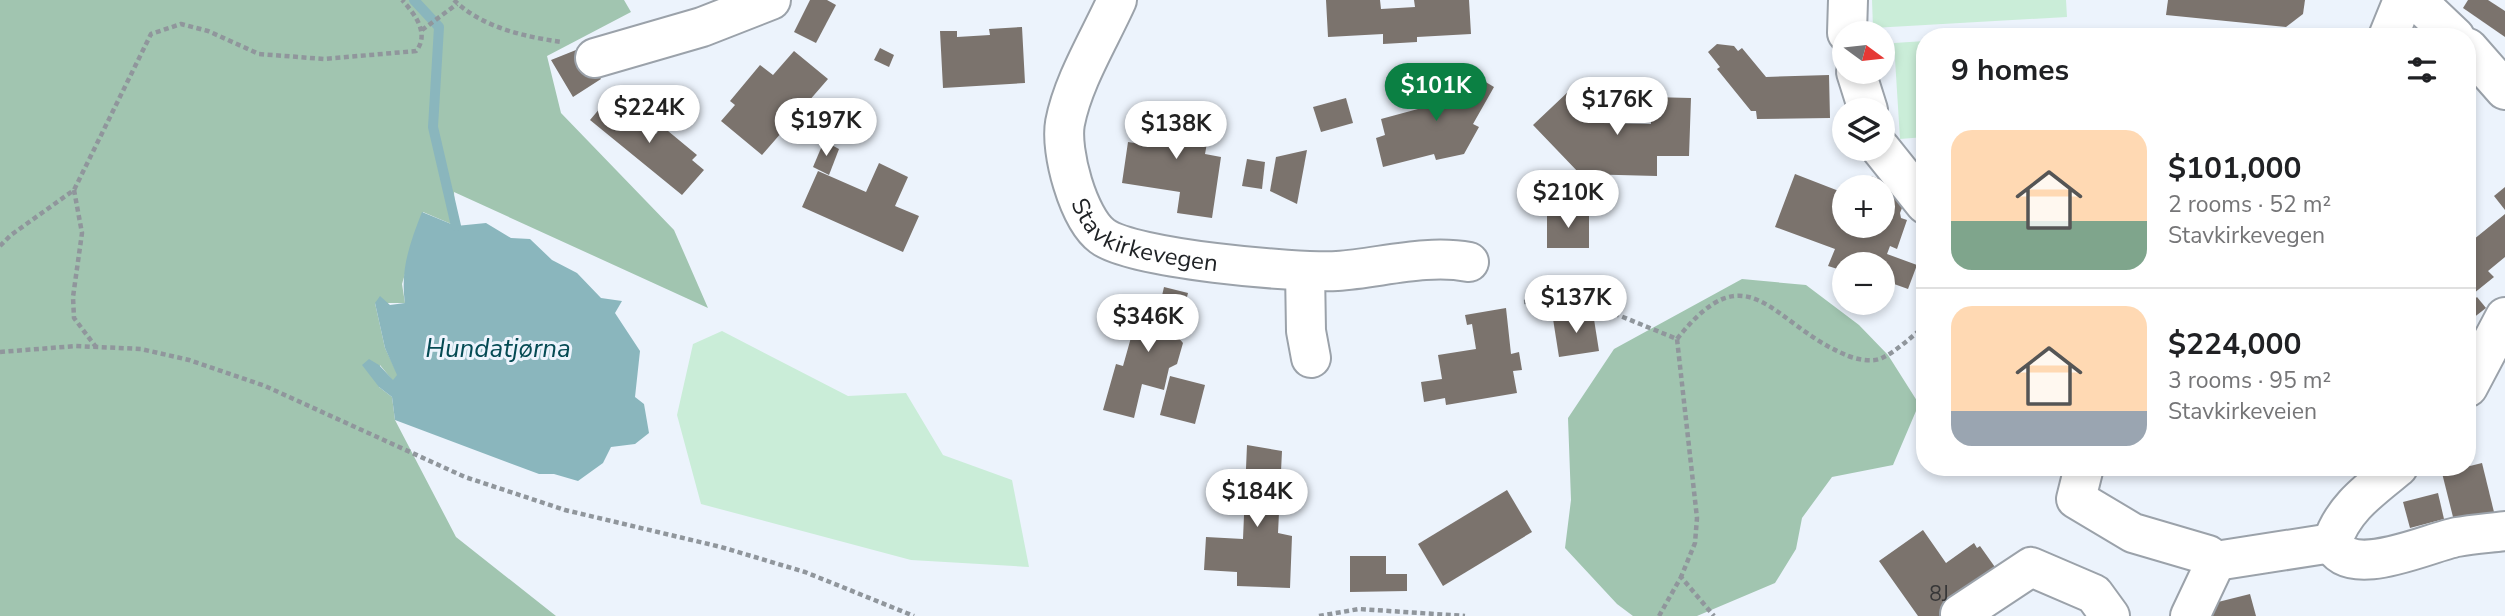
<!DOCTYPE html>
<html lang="en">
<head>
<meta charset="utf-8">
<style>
	body { margin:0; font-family:"Nunito Sans",sans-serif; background:#f6f6f6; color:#202124; height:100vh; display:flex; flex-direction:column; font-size:26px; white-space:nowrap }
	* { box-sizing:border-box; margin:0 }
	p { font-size:23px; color:#757577 }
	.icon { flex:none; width:38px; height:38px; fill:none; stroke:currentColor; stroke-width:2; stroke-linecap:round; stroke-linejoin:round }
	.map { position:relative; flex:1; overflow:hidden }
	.panel { position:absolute; left:1916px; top:28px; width:560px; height:448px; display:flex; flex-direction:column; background:#fff; border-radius:28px; box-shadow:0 4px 10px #0003 }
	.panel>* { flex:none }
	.needle { width:46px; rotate:105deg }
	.fabs { position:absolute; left:1832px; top:21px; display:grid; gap:14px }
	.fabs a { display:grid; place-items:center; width:63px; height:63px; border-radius:50%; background:#fff; box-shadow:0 4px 10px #0003; font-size:35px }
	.price { position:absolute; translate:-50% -60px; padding:0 16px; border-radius:24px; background:#fff; color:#222; font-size:23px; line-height:46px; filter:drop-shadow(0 2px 4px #0008) }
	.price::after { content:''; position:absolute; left:50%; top:42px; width:21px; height:16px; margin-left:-10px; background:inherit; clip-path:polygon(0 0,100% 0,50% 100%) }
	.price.active { background:#0b8043; color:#fff }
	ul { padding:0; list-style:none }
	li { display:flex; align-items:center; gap:21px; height:175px; padding:0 35px }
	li+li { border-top:2px solid #e0e0e0 }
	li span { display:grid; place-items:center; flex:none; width:196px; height:140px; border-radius:21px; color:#555 }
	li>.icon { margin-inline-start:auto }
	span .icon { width:84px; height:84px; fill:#fffc; stroke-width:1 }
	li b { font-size:30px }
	h2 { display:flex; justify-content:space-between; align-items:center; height:84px; padding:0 35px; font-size:30px }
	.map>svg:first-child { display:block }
</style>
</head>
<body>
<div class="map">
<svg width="2505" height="616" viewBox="0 0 2505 616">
	<rect width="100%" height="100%" fill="#ecf3fc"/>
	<g fill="#caedd8">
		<path d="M 1872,0 L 2066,0 L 2067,17 L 1873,28 Z"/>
		<path d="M 1925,41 L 1925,137 L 1900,139 L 1894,43 Z"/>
		<path d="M 722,331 L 848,396 L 906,393 L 943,455 L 1012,480 L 1029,567 L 911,560 L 701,504 L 677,415 L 693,344 Z"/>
	</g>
	<g fill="#a1c5b0">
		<path d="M 0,0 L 624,0 L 631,12 L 547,56 L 561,113 L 674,230 L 708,308 L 454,192 L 456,226 L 423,212 L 402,284 L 405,303 L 375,303 L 385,348 L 398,375 L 393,381 L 380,365 L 379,387 L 392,397 L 395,420 L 456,537 L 556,616 L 0,616 Z"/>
		<path d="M 1742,279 L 1806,285 L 1859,325 L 1888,355 L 1919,404 L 1893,465 L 1832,477 L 1802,518 L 1796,549 L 1775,583 L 1697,616 L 1633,616 L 1617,604 L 1565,548 L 1571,500 L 1568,418 L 1614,349 Z"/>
	</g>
	<path fill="#8ab6bd" d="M 422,212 L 456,226 L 486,223 L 511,238 L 530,239 L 552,260 L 577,273 L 601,298 L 622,301 L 615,313 L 640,351 L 635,397 L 644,404 L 649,433 L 635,444 L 611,447 L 603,463 L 578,481 L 554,474 L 539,474 L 395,420 L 392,397 L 379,387 L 362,365 L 369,359 L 379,365 L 393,380 L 397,375 L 385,348 L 375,303 L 380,296 L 390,305 L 405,303 C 400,269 410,243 422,212 Z"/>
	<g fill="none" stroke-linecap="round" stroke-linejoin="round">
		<path stroke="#8ab6bd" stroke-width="10" d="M 414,0 L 439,27 L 433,127 L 456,226"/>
	</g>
	<g fill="#7b736d">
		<path d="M 810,0 L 827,0 L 836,5 L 816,43 L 794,32 Z"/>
		<path d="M 1326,0 L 1380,0 L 1381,9 L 1415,7 L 1414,0 L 1469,0 L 1471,34 L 1417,37 L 1417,42 L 1383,44 L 1383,34 L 1328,37 Z"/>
		<path d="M 2168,0 L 2305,0 L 2303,14 L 2286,27 L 2166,15 Z"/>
		<path d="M 2468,0 L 2488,0 L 2505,11 L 2505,37 L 2463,8 Z"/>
		<path d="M 1022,27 L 1025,83 L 943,88 L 940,31 L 957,31 L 957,37 L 990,35 L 989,29 Z"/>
		<path d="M 1717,44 L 1734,46 L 1738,51 L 1742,48 L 1766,77 L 1829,75 L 1830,118 L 1757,119 L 1756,111 L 1751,111 L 1717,69 L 1720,67 L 1708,52 Z"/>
		<path d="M 880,48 L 894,55 L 889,67 L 874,60 Z"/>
		<path d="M 576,50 L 579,55 L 584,51 L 601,79 L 573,97 L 551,60 Z"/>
		<path d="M 794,51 L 828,79 L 762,155 L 721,121 L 735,105 L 730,101 L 760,65 L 773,75 Z"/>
		<path d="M 1449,71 L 1465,79 L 1469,72 L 1494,87 L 1473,124 L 1479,127 L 1464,154 L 1436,160 L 1434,154 L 1383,167 L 1376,138 L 1385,135 L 1381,119 L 1429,106 Z"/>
		<path d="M 1570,90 L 1602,123 L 1651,124 L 1651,97 L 1691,98 L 1689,156 L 1657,156 L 1657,176 L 1580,174 L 1533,125 Z"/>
		<path d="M 612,94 L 656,134 L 662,126 L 697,155 L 692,160 L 704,170 L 682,195 L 590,120 Z"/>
		<path d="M 1346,98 L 1353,123 L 1321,132 L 1313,107 Z"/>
		<path d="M 1160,105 L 1205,112 L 1200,142 L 1207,143 L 1205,154 L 1221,157 L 1212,218 L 1177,213 L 1180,192 L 1122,183 L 1128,142 L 1147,145 L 1149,130 L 1156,131 Z"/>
		<path d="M 824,141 L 839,149 L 829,175 L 813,167 Z"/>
		<path d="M 1307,150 L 1297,204 L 1270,191 L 1276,157 Z"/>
		<path d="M 1247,159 L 1265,162 L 1262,189 L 1242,186 Z"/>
		<path d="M 879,163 L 908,177 L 895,206 L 919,216 L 903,252 L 802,207 L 818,171 L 866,192 Z"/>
		<path d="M 1795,174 L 1844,193 L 1844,226 L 1883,226 L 1883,187 L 1866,187 L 1871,176 L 1909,190 L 1900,213 L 1901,218 L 1907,220 L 1897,249 L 1890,246 L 1887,254 L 1917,265 L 1908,289 L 1883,280 L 1883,264 L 1844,264 L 1844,271 L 1828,266 L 1835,249 L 1775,227 Z"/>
		<path d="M 2505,187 L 2505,210 L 2494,196 Z"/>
		<rect x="1547" y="211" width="42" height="37"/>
		<path d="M 2505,214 L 2505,257 L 2488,271 L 2494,277 L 2468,298 L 2468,244 Z"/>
		<path d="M 1164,287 L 1188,293 L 1177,336 L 1183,343 L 1177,364 L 1169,368 L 1164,390 L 1142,384 L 1134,418 L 1103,410 L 1116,364 L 1123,366 L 1139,309 L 1158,313 Z"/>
		<path d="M 2477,297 L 2486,308 L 2468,322 L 2468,305 Z"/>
		<path d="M 1506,308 L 1511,354 L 1519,352 L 1522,370 L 1513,371 L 1517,393 L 1446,405 L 1445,398 L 1424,402 L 1421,382 L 1442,379 L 1438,355 L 1476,349 L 1472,324 L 1467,325 L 1465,315 Z"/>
		<path d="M 1593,313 L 1599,351 L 1559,357 L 1553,319 Z"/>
		<path d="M 1170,376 L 1205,385 L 1195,424 L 1160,415 Z"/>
		<path d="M 1247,445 L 1282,451 L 1278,533 L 1292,536 L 1290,588 L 1237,586 L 1237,572 L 1204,570 L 1206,537 L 1243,539 Z"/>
		<path d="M 2482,463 L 2494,512 L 2454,521 L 2442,473 Z"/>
		<path d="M 1507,490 L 1532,532 L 1443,586 L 1418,544 Z"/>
		<path d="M 2438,493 L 2444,519 L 2410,528 L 2403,502 Z"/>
		<path d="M 1923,530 L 1946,563 L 1974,543 L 1977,548 L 1980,546 L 2002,577 L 1956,616 L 1918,616 L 1879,561 Z"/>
		<path d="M 1350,556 L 1386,556 L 1386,574 L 1407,574 L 1407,591 L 1350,592 Z"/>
		<path d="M 2250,594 L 2256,616 L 2209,616 L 2206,605 Z"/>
	</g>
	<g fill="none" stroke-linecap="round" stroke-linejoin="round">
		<defs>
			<g id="minor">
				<path id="s1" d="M 1117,0 C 1100,38 1073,81 1065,123 C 1060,151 1078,218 1102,236 C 1132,259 1295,273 1337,271 C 1380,268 1426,254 1469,262"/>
				<path d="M 2416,0 L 2455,37"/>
				<path d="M 1847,33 L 1848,0"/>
				<path d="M 2388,37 L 2403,0"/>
				<path d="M 2468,48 L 2505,90"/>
				<path d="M 595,58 L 702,27 L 771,0"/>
				<path d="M 1856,72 L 1868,110"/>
				<path d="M 1881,149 L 1925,204"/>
				<path d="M 1305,271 L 1306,331 L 1311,358"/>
				<path d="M 2468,387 L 2505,317"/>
				<path d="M 2084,467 L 2076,499 L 2133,533 L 2208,555 L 2216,561 L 2332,543"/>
				<path d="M 2398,467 C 2370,490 2343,508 2332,543 C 2350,581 2426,543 2457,537 C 2472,534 2489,533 2505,531"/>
				<path d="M 1960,614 L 2031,567 L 2094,594 L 2110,616"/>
				<path d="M 2190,616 L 2216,561"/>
			</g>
		</defs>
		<use href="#minor" stroke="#9ba2aa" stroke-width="42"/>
		<g stroke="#90969c" stroke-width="4.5" stroke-dasharray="5 3.5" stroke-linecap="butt">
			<path d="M 454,0 C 481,27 525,37 562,42"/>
			<path d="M 422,30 L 457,4"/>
			<path d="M 74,190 L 82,233 L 73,297 L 74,318 L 96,347"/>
			<path d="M 0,246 L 11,235 L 74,190 L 151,34 L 181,24 L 208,31 L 259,54 L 324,59 L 416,51 C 430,34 415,14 402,0"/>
			<path d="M 1524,302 L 1576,298 L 1677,339 L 1697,518 L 1695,543 L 1681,577"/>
			<path d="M 1677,339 C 1749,248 1771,324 1846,355 C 1855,359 1872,363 1882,358 C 1897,351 1912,336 1925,326"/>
			<path d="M 0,352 L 76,346 L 141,349 L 189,360 L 265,386 L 465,477 L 565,510 L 721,547 L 805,572 L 914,616"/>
			<path d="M 1319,616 L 1359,609 L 1465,616"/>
			<path d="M 1659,616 L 1681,577 L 1714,616"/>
		</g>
		<use href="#minor" stroke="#fff" stroke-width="38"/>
	</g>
	<g text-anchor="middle" stroke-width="6" stroke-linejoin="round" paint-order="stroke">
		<g font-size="21" fill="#373738">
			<text x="1939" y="601">8J</text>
		</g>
		<g font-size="24" fill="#202326" stroke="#ecf3fc">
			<text dy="8" stroke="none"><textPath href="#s1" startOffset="294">Stavkirkevegen</textPath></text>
		</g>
		<g font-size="26" font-style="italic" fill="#054a53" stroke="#ecf3fc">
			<text x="498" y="357">Hundatjørna</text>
		</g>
	</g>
</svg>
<div class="fabs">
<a><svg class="needle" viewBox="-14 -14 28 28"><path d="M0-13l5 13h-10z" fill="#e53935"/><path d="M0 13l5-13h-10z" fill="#757577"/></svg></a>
<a><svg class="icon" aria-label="layers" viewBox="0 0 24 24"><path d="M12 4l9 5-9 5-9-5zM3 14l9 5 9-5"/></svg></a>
<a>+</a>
<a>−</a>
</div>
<b class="price active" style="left:1436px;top:123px">$101K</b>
<b class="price" style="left:1617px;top:137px">$176K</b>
<b class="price" style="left:649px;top:145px">$224K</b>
<b class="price" style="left:826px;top:158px">$197K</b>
<b class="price" style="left:1176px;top:161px">$138K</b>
<b class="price" style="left:1568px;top:230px">$210K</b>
<b class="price" style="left:1576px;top:335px">$137K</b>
<b class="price" style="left:1148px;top:354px">$346K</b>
<b class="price" style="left:1257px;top:529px">$184K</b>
<section class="panel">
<h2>9 homes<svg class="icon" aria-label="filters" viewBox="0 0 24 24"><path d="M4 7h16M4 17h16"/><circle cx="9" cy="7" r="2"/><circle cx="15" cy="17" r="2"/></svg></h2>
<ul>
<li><span style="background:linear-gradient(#ffd9b3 65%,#7fa58c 0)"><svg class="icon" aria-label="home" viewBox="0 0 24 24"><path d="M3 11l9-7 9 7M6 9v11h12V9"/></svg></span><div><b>$101,000</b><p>2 rooms · 52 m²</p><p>Stavkirkevegen</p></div></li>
<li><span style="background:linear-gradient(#ffd9b3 75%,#9aa5b1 0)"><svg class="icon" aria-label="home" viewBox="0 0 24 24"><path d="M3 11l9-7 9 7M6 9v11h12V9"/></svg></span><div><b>$224,000</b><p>3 rooms · 95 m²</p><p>Stavkirkeveien</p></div></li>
</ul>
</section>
</div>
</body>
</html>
